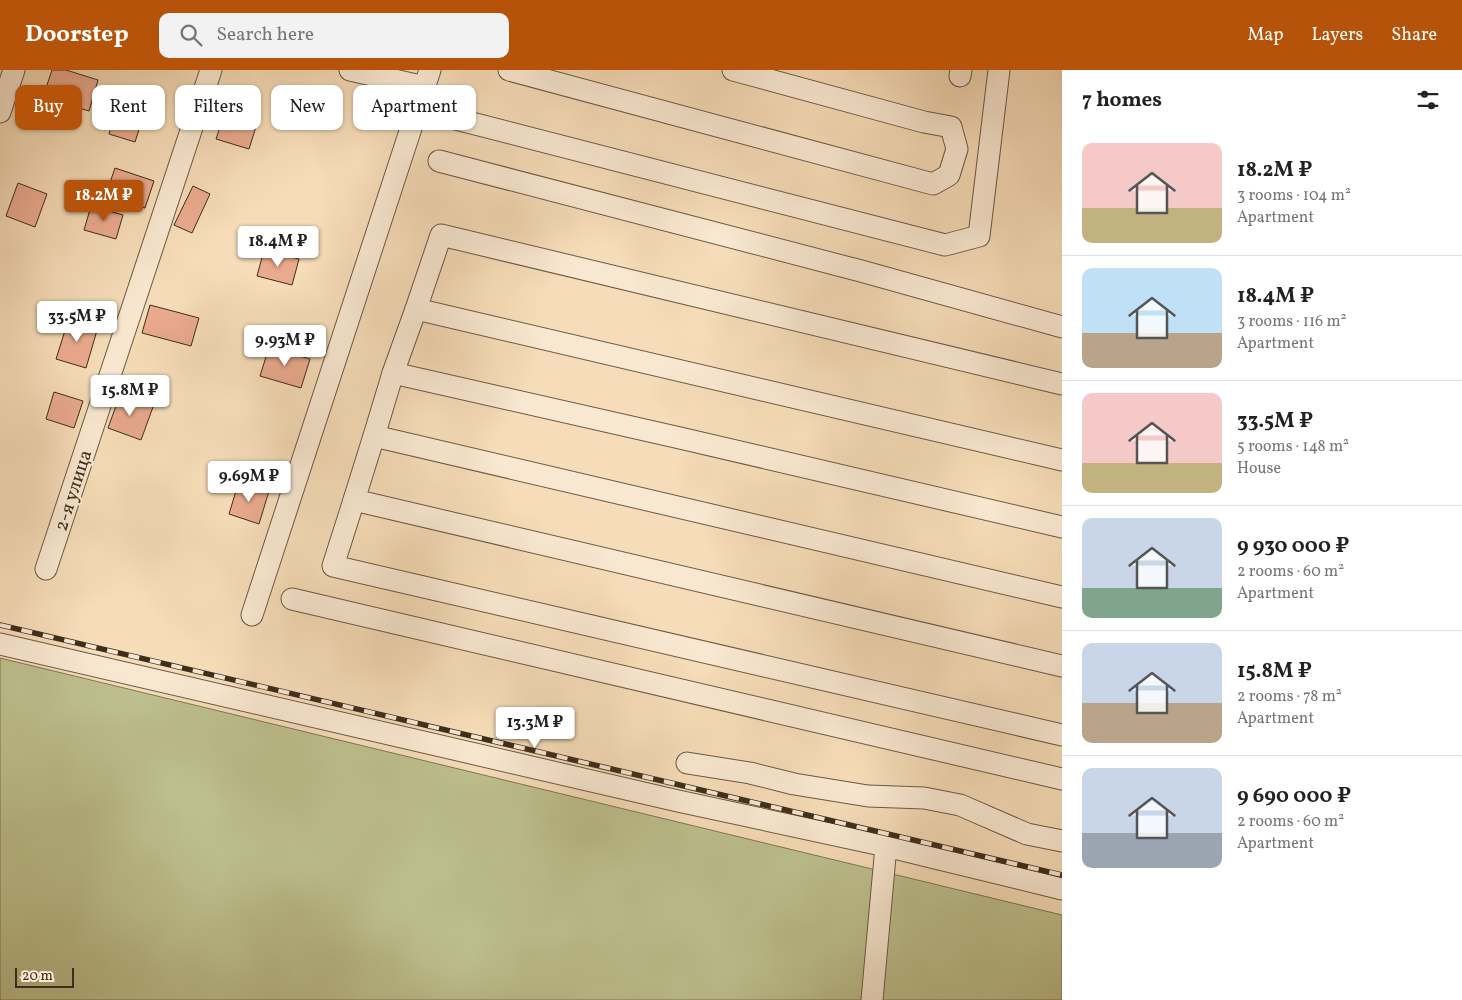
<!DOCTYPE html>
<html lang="en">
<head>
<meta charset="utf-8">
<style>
	body { margin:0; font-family:Vollkorn,serif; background:#f2f2f2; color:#222; height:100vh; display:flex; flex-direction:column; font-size:19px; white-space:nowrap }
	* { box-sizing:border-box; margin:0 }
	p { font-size:16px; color:#767676 }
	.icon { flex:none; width:28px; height:28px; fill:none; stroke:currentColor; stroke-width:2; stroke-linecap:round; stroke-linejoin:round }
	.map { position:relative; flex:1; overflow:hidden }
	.side { display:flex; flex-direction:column; background:#fff; width:400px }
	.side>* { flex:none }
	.top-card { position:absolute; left:15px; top:15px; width:475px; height:45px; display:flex; gap:10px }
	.scale { position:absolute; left:15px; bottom:12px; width:59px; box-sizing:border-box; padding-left:5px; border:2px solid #3d2e1c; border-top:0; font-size:14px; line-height:18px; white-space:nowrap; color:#3d2e1c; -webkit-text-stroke:4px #f9e8d1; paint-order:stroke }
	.price { position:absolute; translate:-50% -42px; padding:0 11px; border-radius:5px; background:#fff; color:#222; font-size:16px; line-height:32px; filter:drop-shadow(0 1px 2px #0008) }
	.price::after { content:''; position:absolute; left:50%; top:30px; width:15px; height:11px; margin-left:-8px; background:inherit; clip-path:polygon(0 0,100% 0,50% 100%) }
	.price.active { background:#b45309; color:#fff }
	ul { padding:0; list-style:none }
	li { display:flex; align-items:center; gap:15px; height:125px; padding:0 20px }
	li+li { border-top:1px solid #e0e0e0 }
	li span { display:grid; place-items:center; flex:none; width:140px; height:100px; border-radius:10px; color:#555 }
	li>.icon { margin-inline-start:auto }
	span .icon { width:60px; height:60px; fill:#fffc; stroke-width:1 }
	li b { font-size:21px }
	h2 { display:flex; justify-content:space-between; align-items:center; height:60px; padding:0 20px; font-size:21px }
	.tag { padding:0 18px; border-radius:10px; background:#fff; box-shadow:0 1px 4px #0004; font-size:18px; line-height:45px }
	.tag.active { background:#b45309; color:#fff }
	header { display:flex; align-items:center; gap:30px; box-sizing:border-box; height:70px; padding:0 25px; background:#b45309; color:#fff }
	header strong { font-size:24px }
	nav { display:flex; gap:28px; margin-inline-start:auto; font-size:18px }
	.search { width:350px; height:45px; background:#f2f2f2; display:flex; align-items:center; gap:12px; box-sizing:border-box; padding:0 18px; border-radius:10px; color:#767676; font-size:19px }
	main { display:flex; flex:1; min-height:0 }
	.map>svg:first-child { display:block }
</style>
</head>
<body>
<header>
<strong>Doorstep</strong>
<div class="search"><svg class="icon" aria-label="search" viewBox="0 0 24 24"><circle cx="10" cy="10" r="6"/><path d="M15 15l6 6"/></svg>Search here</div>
<nav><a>Map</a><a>Layers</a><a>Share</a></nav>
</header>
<main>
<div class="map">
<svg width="1062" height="930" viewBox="0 0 1062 930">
	<rect width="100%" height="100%" fill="#f6dcb8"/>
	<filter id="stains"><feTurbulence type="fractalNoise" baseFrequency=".004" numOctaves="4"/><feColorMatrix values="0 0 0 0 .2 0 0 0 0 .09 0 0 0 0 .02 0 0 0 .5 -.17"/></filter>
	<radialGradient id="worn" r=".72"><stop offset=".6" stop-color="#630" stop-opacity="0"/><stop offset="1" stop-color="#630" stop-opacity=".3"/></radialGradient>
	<path fill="#bdc08e" stroke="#7d7755" d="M 0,588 L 1062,845 L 1062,930 L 0,930 Z"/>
	<g fill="#eaaa8e" stroke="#3d2e1c">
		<path d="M 52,0 L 66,0 L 98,10 L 89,41 L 43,27 Z"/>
		<path d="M 119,32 L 145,41 L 135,72 L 109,64 Z"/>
		<path d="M 228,33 L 260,44 L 249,79 L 216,69 Z"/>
		<path d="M 115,98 L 154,111 L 145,138 L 106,124 Z"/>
		<path d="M 18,113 L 47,124 L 35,157 L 6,146 Z"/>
		<path d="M 193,116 L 210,124 L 192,163 L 174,155 Z"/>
		<path d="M 91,136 L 123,145 L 116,169 L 84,160 Z"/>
		<path d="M 264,180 L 299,189 L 292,215 L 257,206 Z"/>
		<path d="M 150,235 L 199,248 L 191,276 L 142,263 Z"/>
		<path d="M 69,248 L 98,257 L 86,298 L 56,289 Z"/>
		<path d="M 269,277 L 310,289 L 301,318 L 260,306 Z"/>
		<path d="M 54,322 L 83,331 L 74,358 L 46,349 Z"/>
		<path d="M 120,325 L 153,337 L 141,370 L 108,358 Z"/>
		<path d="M 239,411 L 269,421 L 259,454 L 229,444 Z"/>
	</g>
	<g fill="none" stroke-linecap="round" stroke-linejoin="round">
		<defs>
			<g id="minor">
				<path d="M 350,0 L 425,17"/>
				<path d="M 509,0 L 933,114 L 949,105 L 957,79 L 951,57 L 924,52 L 733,0"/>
				<path d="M 960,6 L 961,0"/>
				<path d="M 0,42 L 14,0"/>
				<path d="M 456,49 L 945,175 L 979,166 L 999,0"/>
				<path d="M 439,91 L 861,201 L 1062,257"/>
				<path d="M 416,239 L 393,303 L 680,368 L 1062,457"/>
				<path d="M 1062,314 L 441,165 L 416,239 L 1062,390"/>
				<path d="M 374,366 L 393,303"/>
				<path d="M 354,430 L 374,366 L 1062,527"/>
				<path d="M 46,499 L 211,0"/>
				<path d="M 292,529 L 1062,709"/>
				<path d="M 252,545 L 430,0"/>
				<path d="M 0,574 L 678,731 L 886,776 L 1062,819"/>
				<path d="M 1062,596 L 354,430 L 333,496 L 1062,665"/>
				<path d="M 687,693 L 750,703 L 794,714 L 868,726 L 924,728 L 960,735 L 1027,764 L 1062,771"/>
				<path d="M 872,930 L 886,776"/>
			</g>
		</defs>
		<use href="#minor" stroke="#6b5a43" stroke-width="23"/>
		<use href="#minor" stroke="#f9e8d1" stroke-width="21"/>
		<defs>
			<path id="rail" d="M 0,555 L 1062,805"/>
		</defs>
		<use href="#rail" stroke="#3d2e1c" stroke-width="5.5"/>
		<use href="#rail" stroke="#f9e8d1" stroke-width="4" stroke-dasharray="11" stroke-linecap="butt"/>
	</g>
	<g text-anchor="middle" stroke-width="5" stroke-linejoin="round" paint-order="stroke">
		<g font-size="19" fill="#3d2e1c" stroke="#f9e8d1">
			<text transform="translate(72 420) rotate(-72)" y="7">2-я улица</text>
		</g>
	</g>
	<rect width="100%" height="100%" filter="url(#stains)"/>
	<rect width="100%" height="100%" fill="url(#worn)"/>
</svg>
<div class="scale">20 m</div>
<b class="price active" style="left:104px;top:152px">18.2M ₽</b>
<b class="price" style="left:278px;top:198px">18.4M ₽</b>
<b class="price" style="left:77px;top:273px">33.5M ₽</b>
<b class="price" style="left:285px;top:297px">9.93M ₽</b>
<b class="price" style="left:130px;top:347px">15.8M ₽</b>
<b class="price" style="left:249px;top:433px">9.69M ₽</b>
<b class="price" style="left:535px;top:679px">13.3M ₽</b>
<div class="top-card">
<a class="tag active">Buy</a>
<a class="tag">Rent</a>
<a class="tag">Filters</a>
<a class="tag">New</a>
<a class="tag">Apartment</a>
</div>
</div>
<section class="side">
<h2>7 homes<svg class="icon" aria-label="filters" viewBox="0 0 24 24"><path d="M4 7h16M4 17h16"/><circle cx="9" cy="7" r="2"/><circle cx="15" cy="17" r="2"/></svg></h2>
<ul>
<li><span style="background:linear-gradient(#f6c9c9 65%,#c2b280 0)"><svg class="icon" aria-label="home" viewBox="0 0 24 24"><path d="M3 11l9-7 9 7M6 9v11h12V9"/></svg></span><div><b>18.2M ₽</b><p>3 rooms · 104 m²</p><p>Apartment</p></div></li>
<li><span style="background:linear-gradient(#bfe0f5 65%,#b9a48a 0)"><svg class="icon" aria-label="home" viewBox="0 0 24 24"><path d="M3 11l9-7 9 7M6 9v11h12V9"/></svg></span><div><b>18.4M ₽</b><p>3 rooms · 116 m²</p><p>Apartment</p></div></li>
<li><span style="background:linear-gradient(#f6c9c9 70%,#c2b280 0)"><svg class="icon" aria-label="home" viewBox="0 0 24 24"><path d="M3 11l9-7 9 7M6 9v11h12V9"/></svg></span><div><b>33.5M ₽</b><p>5 rooms · 148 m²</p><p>House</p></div></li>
<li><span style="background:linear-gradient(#c9d6e8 70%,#7fa58c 0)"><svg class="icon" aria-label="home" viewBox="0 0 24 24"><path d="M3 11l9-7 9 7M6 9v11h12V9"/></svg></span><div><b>9 930 000 ₽</b><p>2 rooms · 60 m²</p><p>Apartment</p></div></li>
<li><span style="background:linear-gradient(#c9d6e8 60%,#b9a48a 0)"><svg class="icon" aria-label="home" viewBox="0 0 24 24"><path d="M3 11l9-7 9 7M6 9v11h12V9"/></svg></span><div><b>15.8M ₽</b><p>2 rooms · 78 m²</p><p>Apartment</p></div></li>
<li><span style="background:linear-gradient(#c9d6e8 65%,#9aa5b1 0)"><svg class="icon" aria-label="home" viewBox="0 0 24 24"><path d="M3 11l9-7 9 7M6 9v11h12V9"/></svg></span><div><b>9 690 000 ₽</b><p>2 rooms · 60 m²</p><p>Apartment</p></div></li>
</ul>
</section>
</main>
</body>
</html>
